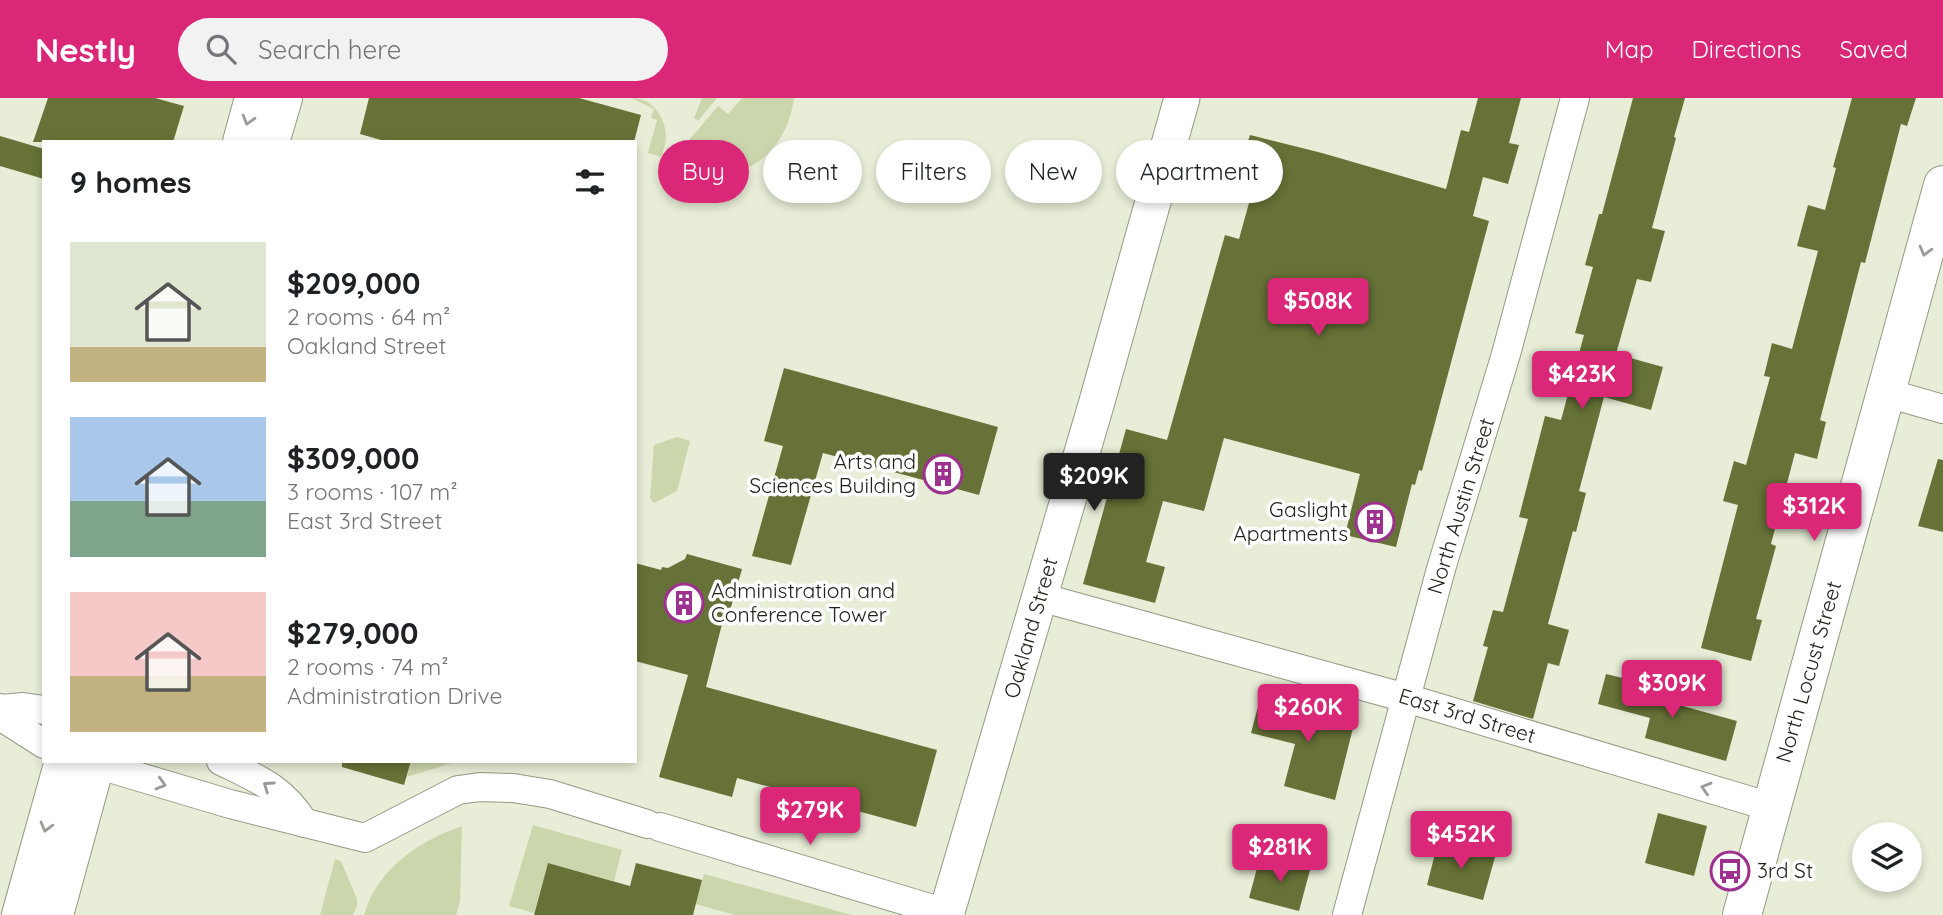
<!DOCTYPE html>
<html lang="en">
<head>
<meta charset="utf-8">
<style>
	body { margin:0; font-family:Quicksand,sans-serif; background:#f2f2f2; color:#202124; height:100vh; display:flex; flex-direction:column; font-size:26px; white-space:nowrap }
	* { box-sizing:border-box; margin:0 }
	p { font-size:23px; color:#757577 }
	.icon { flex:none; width:38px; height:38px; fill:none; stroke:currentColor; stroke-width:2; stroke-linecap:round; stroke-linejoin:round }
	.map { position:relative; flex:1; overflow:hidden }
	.drawer { position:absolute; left:42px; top:42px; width:595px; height:623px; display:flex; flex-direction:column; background:#fff; border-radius:0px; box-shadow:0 4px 10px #0003 }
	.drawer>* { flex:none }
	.top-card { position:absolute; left:658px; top:42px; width:665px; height:63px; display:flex; gap:14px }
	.tools { position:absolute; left:1852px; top:724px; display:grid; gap:14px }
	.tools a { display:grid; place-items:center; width:70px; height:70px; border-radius:50%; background:#fff; box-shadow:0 4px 10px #0003; font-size:35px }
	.price { position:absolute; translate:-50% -60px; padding:0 16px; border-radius:7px; background:#db2777; color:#fff; font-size:23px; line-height:46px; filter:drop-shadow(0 2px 4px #0008) }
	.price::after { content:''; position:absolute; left:50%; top:42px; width:21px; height:16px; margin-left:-10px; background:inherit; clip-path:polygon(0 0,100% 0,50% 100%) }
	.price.current { background:#222; color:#fff }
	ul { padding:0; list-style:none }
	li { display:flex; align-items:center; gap:21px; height:175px; padding:0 28px }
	li span { display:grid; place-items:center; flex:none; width:196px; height:140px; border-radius:0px; color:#555 }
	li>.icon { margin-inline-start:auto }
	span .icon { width:84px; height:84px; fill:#fffc; stroke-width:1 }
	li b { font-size:30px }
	h2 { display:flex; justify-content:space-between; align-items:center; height:84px; padding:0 28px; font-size:30px }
	.pill { padding:0 24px; border-radius:32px; background:#fff; box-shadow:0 4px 10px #0003; font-size:24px; line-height:63px }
	.pill.current { background:#db2777; color:#fff }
	header { display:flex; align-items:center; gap:42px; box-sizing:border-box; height:98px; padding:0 35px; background:#db2777; color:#fff }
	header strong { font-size:33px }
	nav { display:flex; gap:38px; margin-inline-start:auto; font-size:24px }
	.search { width:490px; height:63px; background:#f2f2f2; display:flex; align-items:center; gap:18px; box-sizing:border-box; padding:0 24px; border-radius:38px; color:#757577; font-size:26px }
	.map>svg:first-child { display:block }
</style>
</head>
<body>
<header>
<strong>Nestly</strong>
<div class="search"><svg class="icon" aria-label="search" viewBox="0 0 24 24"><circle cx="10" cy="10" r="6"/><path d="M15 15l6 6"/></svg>Search here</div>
<nav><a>Map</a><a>Directions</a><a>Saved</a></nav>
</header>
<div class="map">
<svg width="1943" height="817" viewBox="0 0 1943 817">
	<rect width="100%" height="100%" fill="#e7edd7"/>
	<g fill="#ccd6ad">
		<path d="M 632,0 C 653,0 667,21 666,41 C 665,47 663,53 661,59 L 648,55 L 657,22 L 651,20 L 654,11 Z"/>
		<path d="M 702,0 L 717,0 L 698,23 L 694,20 Z"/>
		<path d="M 742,0 L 794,0 C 790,32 770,67 735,73 C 714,77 690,70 669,66 L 718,8 L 728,16 Z"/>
		<path d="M 677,339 L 690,343 L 677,393 L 654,405 L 650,400 L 654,347 Z"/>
		<path d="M 411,663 L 458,663 L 407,679 Z"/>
		<path d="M 533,727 L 622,752 L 614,783 L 548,765 L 534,815 L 509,808 Z"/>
		<path d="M 462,728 L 460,803 L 456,817 L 364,817 C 377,771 419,743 462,728 Z"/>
		<path d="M 335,761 L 341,763 L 357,801 L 357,807 L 353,817 L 320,817 Z"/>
		<path d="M 704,776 L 852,817 L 735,817 L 695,806 Z"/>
	</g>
	<g fill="#667237">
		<path d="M 48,0 L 155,0 L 184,8 L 173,44 L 33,44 Z"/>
		<path d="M 369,0 L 579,0 L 641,17 L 634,44 L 388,44 L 360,36 Z"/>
		<path d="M 1478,0 L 1521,0 L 1509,45 L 1519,47 L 1508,86 L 1483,79 L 1473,118 L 1489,123 L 1422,373 L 1419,372 L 1415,387 L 1412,386 L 1396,449 L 1345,437 L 1360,376 L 1224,340 L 1204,413 L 1163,403 L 1146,464 L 1165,469 L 1155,505 L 1083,486 L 1126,331 L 1167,342 L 1225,137 L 1239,141 L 1254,87 L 1236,82 L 1250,37 L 1322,55 L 1446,91 L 1461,32 L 1469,34 Z"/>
		<path d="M 1633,0 L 1685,0 L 1674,39 L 1676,40 L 1652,130 L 1665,133 L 1651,184 L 1637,181 L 1616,256 L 1663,269 L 1651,312 L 1604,299 L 1579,393 L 1586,395 L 1576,434 L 1573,433 L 1548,526 L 1569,532 L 1559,568 L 1548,565 L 1533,621 L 1473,603 L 1488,549 L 1483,548 L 1493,512 L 1503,514 L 1528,421 L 1519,419 L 1545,318 L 1561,322 L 1584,237 L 1575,235 L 1593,169 L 1585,167 L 1599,116 L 1602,116 Z"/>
		<path d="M 1852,0 L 1916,0 L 1907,28 L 1901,26 L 1865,165 L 1861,164 L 1820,322 L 1826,324 L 1817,361 L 1795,355 L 1771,446 L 1776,448 L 1756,521 L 1762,522 L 1751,563 L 1701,550 L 1738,407 L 1723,403 L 1734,363 L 1746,367 L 1770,279 L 1764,278 L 1772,245 L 1792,251 L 1818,153 L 1797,148 L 1808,107 L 1825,112 L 1836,70 L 1833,69 Z"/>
		<path d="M 0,38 L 44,51 L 44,81 L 0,68 Z"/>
		<path d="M 784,270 L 998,329 L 979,397 L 823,355 L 791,467 L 752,458 L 783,348 L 764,343 Z"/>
		<path d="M 1938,361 L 1943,362 L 1943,434 L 1918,428 Z"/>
		<path d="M 687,456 L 742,471 L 727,523 L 723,522 L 706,589 L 937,652 L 916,729 L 737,680 L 732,699 L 659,679 L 688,577 L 635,563 L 635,465 L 661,472 L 662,469 L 668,470 L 685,461 Z"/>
		<path d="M 1606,576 L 1635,583 L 1632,594 L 1737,623 L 1726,663 L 1645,640 L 1650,620 L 1598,606 Z"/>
		<path d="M 1261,597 L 1355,622 L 1335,702 L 1284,688 L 1295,646 L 1251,635 Z"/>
		<path d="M 342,663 L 411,663 L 404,687 L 342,669 Z"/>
		<path d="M 1658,715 L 1707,728 L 1694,778 L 1645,765 Z"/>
		<path d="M 1438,744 L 1495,759 L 1483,802 L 1427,787 Z"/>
		<path d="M 1260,759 L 1310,772 L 1299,813 L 1249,800 Z"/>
		<path d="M 548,765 L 630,788 L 636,765 L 702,782 L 693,817 L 534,817 Z"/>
	</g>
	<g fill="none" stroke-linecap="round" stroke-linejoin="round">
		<defs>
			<g id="minor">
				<path d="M 1887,295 L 1943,311"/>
				<path d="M 1040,499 L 1406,600 L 1771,709"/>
				<path d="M 0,610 L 8,623 L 44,646"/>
				<path d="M 1,611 L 23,609 L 44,612"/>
				<path d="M 86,663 L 230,706 L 365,740 L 458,692 L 480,689 L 513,690 L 550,696 L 647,726"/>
				<path d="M 221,663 C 256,680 283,690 304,725"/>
				<path d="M 660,729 L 946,815"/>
				<path d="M 1347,817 L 1441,471 L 1506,256 L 1575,0"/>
			</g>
			<path id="tertiary" d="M 946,817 L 1096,307 L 1182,0"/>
			<g id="secondary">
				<path d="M 242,44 L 254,0"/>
				<path d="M 270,44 L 283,0"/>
				<path d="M 21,817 L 64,663"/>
				<path d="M 54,817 L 96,663"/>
				<path d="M 1742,817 L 1943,87"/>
			</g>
		</defs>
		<use href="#minor" stroke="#949985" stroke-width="30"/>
		<use href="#tertiary" stroke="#949985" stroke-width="37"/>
		<use href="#secondary" stroke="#949985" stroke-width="40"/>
		<use href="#minor" stroke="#fff" stroke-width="28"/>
		<use href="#tertiary" stroke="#fff" stroke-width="35"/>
		<use href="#secondary" stroke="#fff" stroke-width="38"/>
	</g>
	<defs><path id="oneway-chevron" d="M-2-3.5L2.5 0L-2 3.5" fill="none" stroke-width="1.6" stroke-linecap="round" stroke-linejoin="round" transform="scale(1.75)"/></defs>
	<g stroke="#9b9c98">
		<use href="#oneway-chevron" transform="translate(248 22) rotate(106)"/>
		<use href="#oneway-chevron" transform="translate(1925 153) rotate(105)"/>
		<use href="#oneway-chevron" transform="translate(161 686) rotate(16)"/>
		<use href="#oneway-chevron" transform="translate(268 688) rotate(-145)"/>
		<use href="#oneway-chevron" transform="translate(1706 690) rotate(-163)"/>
		<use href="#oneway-chevron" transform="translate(46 729) rotate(105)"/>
	</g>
	<defs>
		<symbol id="building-ring" viewBox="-11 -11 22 22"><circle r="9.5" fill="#fff" stroke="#9e3090" stroke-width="1.5"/><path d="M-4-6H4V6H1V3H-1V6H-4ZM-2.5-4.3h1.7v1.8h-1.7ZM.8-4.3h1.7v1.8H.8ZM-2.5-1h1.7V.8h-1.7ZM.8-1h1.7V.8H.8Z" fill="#9e3090"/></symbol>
		<symbol id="bus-ring" viewBox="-11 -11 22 22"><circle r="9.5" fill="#fff" stroke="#9e3090" stroke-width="1.5"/><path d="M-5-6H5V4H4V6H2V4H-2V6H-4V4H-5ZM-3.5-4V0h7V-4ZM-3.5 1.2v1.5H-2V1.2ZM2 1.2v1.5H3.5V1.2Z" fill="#9e3090"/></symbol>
	</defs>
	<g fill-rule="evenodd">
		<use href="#building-ring" x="921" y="354" width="44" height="44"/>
		<use href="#building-ring" x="1353" y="402" width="44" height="44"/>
		<use href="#building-ring" x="662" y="483" width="44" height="44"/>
		<use href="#bus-ring" x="1708" y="751" width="44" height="44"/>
	</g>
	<g text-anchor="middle" stroke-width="7" stroke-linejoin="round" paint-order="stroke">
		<g font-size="21" fill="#21231b" stroke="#fff" text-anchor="end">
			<text x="916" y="371">Arts and<tspan x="916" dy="24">Sciences Building</tspan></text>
			<text x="1348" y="419">Gaslight<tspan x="1348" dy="24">Apartments</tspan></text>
			<text x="711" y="500" text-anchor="start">Administration and<tspan x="711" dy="24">Conference Tower</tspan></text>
			<text x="1757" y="780" text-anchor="start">3rd St</text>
		</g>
		<g font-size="21" fill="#21231b" stroke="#fff">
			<text transform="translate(1461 408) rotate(-73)" y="7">North Austin Street</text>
			<text transform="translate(1031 530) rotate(-74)" y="7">Oakland Street</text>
			<text transform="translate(1809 574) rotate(-74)" y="7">North Locust Street</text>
			<text transform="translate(1467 618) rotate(17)" y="7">East 3rd Street</text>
		</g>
	</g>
</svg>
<div class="tools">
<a><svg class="icon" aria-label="layers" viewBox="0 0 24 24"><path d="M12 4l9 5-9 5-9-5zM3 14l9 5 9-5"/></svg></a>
</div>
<b class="price" style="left:1318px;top:240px">$508K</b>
<b class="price" style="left:1582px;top:313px">$423K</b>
<b class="price current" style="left:1094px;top:415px">$209K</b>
<b class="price" style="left:1814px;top:445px">$312K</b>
<b class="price" style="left:1672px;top:622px">$309K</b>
<b class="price" style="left:1308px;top:646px">$260K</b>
<b class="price" style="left:810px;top:749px">$279K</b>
<b class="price" style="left:1461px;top:773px">$452K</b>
<b class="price" style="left:1280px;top:786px">$281K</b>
<div class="top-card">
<a class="pill current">Buy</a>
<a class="pill">Rent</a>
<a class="pill">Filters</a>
<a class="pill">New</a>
<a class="pill">Apartment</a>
</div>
<section class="drawer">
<h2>9 homes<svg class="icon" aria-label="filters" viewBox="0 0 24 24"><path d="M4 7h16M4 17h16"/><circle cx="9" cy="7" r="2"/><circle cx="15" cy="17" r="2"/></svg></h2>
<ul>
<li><span style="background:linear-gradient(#dfe7d0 75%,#c2b280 0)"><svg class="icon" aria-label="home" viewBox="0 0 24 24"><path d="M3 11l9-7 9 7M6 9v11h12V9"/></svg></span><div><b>$209,000</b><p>2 rooms · 64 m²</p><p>Oakland Street</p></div></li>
<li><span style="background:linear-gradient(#a9c7e8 60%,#7fa58c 0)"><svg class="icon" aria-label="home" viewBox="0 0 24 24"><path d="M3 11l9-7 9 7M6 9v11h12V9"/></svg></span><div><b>$309,000</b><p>3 rooms · 107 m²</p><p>East 3rd Street</p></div></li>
<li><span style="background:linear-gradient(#f6c9c9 60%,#c2b280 0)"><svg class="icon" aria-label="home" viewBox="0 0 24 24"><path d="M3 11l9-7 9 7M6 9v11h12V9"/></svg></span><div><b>$279,000</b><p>2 rooms · 74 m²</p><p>Administration Drive</p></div></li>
</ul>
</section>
</div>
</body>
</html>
